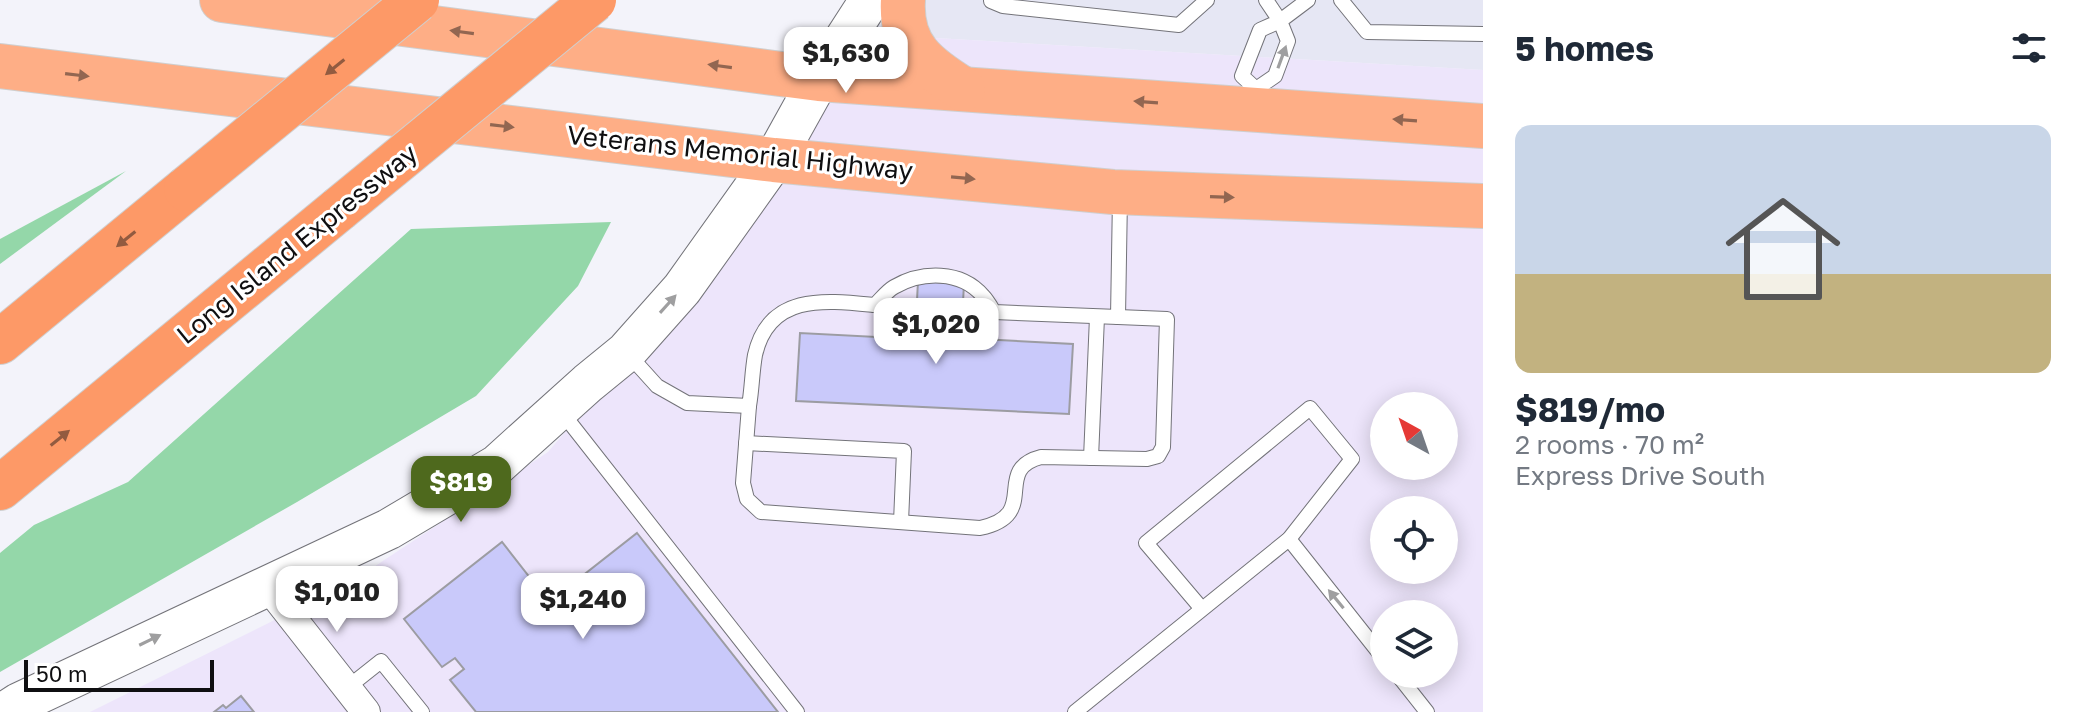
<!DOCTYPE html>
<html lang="en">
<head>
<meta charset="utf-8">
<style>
	body { margin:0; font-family:"Golos Text",sans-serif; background:#f6f6f7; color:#1f2937; height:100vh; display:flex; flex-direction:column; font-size:30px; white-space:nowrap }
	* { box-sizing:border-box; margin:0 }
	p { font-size:26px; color:#747a83 }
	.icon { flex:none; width:44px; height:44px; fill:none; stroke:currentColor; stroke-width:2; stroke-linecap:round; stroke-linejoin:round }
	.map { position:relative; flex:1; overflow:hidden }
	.side { display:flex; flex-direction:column; background:#fff; width:600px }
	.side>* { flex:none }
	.needle { width:52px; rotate:320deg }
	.tools { position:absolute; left:1370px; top:392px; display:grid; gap:16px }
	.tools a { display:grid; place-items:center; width:88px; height:88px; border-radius:50%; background:#fff; box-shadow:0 4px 20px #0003; font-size:40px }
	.scale { position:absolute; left:24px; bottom:20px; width:190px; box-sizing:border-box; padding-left:8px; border:4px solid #0f0f11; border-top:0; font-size:22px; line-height:28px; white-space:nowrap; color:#0f0f11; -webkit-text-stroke:6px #fff; paint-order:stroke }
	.price { position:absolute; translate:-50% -68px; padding:0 18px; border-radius:16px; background:#fff; color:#222; font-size:26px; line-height:52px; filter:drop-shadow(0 2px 4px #0008) }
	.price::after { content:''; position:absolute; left:50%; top:48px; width:24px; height:18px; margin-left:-12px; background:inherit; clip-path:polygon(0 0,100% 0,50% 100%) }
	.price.selected { background:#4e691d; color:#fff }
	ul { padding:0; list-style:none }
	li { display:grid; align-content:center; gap:16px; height:424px; padding:0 32px }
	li+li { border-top:2px solid #e0e1e3 }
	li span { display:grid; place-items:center; height:248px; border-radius:16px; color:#555 }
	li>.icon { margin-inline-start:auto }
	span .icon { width:144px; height:144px; fill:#fffc; stroke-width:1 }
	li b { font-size:34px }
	h2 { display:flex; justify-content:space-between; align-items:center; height:96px; padding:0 32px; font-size:34px }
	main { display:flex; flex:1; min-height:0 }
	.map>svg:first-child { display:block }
</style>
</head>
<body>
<main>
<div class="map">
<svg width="1483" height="712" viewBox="0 0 1483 712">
	<rect width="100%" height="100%" fill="#f3f3fa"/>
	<path fill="#e6e7f4" d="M 899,0 L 1483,0 L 1483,70 L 866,34 Z"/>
	<path fill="#ede5fb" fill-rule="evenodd" d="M 866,34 L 1483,70 L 1483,712 L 90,712 L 351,582 L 548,452 L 684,293 ZM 1384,406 L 1444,406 L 1444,466 L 1384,466 ZM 1384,510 L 1444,510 L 1444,570 L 1384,570 ZM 1384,614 L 1444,614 L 1444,674 L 1384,674 Z"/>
	<g fill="#94d7a9">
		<path d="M 126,171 L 0,264 L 0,239 Z"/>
		<path d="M 611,222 L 578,286 L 476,396 L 297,502 L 0,672 L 0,553 L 34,525 L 128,482 L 411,229 Z"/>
	</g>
	<g fill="#c9c9fa" stroke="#9c9ca2" stroke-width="2">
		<path d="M 918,281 L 964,284 L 961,338 L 1073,344 L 1069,414 L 796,401 L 800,333 L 915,339 Z"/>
		<path d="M 637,533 L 778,712 L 476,712 L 450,680 L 464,669 L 455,658 L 442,667 L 404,619 L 502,542 L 549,602 Z"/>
		<path d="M 241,696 L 254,712 L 214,712 L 223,705 L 226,708 Z"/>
	</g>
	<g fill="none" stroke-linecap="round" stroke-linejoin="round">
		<defs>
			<g id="service">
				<path d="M 992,0 L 991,1 L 1003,6 L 1179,25 L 1207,0"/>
				<path d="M 1266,0 L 1280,21 L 1288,41 L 1275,76 L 1256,89 L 1242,76 L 1260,30 L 1280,21 L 1308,0"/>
				<path d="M 1341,0 L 1367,32 L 1483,34"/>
				<path d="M 875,305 L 917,307"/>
				<path d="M 962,310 L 994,312"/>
				<path d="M 629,355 L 657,386 L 687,403 L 749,406 C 752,389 752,372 755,355 C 769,293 825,300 875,305 C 881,299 887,291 894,287 C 922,271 961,270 983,296 C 987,300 991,307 994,312 L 1118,317 L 1120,197"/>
				<path d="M 749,406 L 743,483 L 747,499 L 761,512 L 980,528 C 1042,515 991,470 1041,457 L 1147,459 L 1158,456 L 1163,447 L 1167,319 L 1118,317"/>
				<path d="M 560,410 L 797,712"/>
				<path d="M 746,443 L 904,451 L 901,522"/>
				<path d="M 1091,458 L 1097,317"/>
				<path d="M 1289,539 L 1384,659"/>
				<path d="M 1397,674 L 1427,712"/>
				<path d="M 347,688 L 381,661 L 422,712"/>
				<path d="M 1075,712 L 1289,539 L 1352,459 L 1310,408 L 1146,543 L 1202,609"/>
			</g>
			<path id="minor" d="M 268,587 L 366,712"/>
			<path id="secondary" d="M 5,712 L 19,703 L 389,529 L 497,465 L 588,383 L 626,352 L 682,289 L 774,160 L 819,79 L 870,0"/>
			<g id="trunk">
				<path d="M 222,0 L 819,79 L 1483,126"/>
				<path d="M 903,0 C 900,47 926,66 963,89"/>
				<path d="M 0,66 L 774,160 L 1113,192 L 1483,206"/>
			</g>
			<g id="motorway">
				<path d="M 0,342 L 186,189"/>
				<path d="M 0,488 L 339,209"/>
			</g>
		</defs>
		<use href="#service" stroke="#737379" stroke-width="16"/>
		<use href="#minor" stroke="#737379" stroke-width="30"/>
		<use href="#secondary" stroke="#737379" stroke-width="42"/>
		<use href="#trunk" stroke="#cfcfcf" stroke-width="46"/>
		<use href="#motorway" stroke="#cfcfcf" stroke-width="46"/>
		<use href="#service" stroke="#fff" stroke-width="14"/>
		<use href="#minor" stroke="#fff" stroke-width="28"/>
		<use href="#secondary" stroke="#fff" stroke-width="40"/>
		<use href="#trunk" stroke="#feae86" stroke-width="44"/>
		<use href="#motorway" stroke="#fd9967" stroke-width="44"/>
		<defs>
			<g id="motorway-bridge">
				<path d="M 186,189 L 417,0"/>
				<path d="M 339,209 L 594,0"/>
			</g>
		</defs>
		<use href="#motorway-bridge" stroke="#cfcfcf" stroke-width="46" stroke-linecap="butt"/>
		<use href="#motorway-bridge" stroke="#fd9967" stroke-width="44"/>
	</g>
	<defs><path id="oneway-solid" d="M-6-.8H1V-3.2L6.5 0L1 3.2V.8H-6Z" transform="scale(2)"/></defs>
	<g fill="#926651">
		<use href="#oneway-solid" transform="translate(462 32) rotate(-172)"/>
		<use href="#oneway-solid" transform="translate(720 66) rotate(-172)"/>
		<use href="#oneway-solid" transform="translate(77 75) rotate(7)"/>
		<use href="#oneway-solid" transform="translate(1146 102) rotate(-176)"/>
		<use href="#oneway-solid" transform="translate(1405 120) rotate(-176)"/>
		<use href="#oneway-solid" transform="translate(502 126) rotate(7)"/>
		<use href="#oneway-solid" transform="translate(963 178) rotate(5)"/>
		<use href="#oneway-solid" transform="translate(1222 197) rotate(2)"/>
	</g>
	<g fill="#9f9fa0">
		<use href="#oneway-solid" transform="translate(1282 57) rotate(-70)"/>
		<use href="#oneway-solid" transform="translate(668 304) rotate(-48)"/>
		<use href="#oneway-solid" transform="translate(1336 599) rotate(-129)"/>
		<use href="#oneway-solid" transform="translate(150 640) rotate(-26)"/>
	</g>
	<g fill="#925b40">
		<use href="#oneway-solid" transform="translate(335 67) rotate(141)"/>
		<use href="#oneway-solid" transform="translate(126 239) rotate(141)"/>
		<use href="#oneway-solid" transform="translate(60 438) rotate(-39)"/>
	</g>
	<g text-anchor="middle" stroke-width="6" stroke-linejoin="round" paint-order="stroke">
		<g font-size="26" fill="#0f0f11" stroke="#fff">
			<text transform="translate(740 153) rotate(6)" y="9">Veterans Memorial Highway</text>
			<text transform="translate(297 244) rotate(-39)" y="9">Long Island Expressway</text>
		</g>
	</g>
</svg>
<div class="tools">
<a><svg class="needle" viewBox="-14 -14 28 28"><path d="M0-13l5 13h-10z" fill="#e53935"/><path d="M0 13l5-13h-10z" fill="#747a83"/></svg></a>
<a><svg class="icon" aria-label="locate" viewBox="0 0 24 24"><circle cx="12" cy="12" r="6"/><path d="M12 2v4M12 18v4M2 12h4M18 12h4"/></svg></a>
<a><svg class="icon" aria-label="layers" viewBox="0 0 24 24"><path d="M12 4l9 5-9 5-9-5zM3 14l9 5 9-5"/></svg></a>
</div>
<div class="scale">50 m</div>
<b class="price" style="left:846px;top:95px">$1,630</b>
<b class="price" style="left:936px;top:366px">$1,020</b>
<b class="price selected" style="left:461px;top:524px">$819</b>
<b class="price" style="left:337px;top:634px">$1,010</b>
<b class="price" style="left:583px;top:641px">$1,240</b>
</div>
<section class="side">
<h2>5 homes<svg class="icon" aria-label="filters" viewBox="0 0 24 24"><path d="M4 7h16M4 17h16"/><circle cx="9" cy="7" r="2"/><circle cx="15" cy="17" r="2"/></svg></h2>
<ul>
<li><span style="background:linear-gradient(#c9d6e8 60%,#c2b280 0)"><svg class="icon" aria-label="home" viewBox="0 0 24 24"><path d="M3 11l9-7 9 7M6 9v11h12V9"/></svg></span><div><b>$819/mo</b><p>2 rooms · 70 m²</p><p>Express Drive South</p></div></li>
</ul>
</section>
</main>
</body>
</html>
